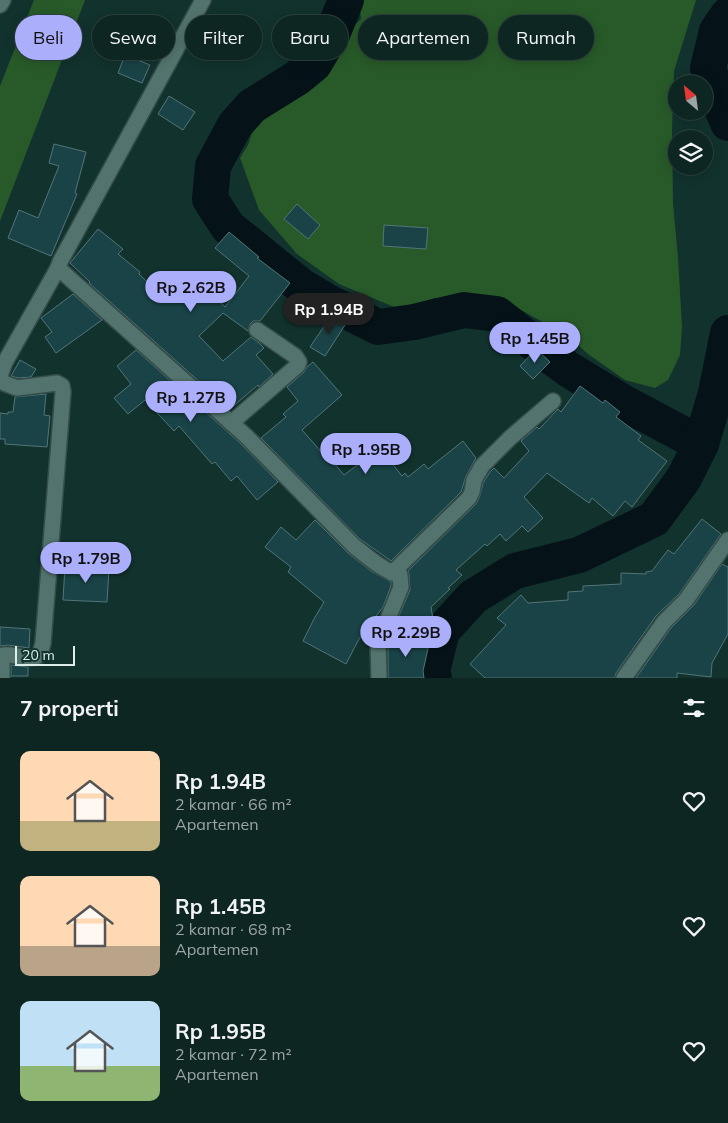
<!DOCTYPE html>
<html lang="id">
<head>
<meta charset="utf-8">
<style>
	body { margin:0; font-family:Mulish,sans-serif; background:#172e2a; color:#f1f3f6; height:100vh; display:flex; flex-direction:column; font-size:19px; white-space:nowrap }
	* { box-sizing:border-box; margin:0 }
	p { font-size:16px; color:#9ba5a5 }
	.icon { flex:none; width:28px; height:28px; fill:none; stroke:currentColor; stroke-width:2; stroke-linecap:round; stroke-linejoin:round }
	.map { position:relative; height:678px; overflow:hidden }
	.drawer { display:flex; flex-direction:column; background:#0e2622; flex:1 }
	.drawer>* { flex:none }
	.guide { position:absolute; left:15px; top:15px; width:699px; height:45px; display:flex; gap:10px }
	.needle { width:32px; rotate:331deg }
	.tools { position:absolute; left:668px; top:75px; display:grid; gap:10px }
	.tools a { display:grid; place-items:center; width:45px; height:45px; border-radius:50%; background:#0e2622; box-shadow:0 2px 12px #0003,0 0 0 1px #2e4340; font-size:25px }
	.scale { position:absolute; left:15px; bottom:12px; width:60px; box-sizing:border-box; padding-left:5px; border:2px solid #dcedea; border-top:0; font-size:14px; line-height:18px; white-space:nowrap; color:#dcedea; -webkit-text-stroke:4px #12322e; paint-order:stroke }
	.price { position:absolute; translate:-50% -42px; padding:0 11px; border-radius:18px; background:#abaffb; color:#111; font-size:16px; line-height:32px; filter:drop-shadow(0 1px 2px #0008) }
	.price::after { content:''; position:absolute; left:50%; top:30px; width:15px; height:11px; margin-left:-8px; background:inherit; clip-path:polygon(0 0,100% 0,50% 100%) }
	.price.on { background:#222; color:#fff }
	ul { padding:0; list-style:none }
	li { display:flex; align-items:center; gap:15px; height:125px; padding:0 20px }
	li span { display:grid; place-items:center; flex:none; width:140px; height:100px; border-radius:10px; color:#555 }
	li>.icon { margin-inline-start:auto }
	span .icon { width:60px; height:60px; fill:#fffc; stroke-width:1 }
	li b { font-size:21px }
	h2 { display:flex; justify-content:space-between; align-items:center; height:60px; padding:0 20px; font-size:21px }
	.chip { padding:0 18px; border-radius:22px; background:#0e2622; box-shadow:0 2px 12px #0003,0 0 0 1px #2e4340; font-size:18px; line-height:45px }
	.chip.on { background:#abaffb; color:#111 }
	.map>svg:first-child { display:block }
</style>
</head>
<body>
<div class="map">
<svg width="728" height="678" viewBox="0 0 728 678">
	<rect width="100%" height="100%" fill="#12322e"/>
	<g fill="#285a29">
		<path d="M 34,0 L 85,0 L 0,221 L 0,86 Z"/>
		<path d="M 359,0 L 696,0 L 674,71 L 672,130 L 673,203 L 678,258 L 682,327 L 680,355 L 668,380 L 655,388 L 625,380 L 588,354 L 569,337 L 500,298 L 435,298 L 399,309 L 339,284 L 297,254 L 259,210 L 240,158 L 248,145 L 256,121 L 361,19 Z"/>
	</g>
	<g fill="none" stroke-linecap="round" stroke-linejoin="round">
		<g stroke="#051318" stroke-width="36">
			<path d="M 346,0 L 333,32 L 314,64 L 297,78 L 252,106 L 235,125 L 213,166 L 210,199 L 228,227 L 301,286 L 326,301 L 378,327 L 414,322 L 464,310 L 497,314 L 550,356 L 568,369 L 624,403 L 701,444"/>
			<path d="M 728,15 L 717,31 L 708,68 L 719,101 L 728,123"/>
			<path d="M 434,678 L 432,671 L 442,631 L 473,597 L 515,571 L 579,555 L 654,519 L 684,478 L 701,444 L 716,393 L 728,333"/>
		</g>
	</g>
	<g fill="#194346" stroke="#537578">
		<path d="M 125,55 L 150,65 L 142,83 L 118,73 Z"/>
		<path d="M 169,96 L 195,112 L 183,130 L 158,114 Z"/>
		<path d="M 54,144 L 86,152 L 75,193 L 77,194 L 51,256 L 8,238 L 19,210 L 38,218 L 59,166 L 49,163 Z"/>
		<path d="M 297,204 L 320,225 L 308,239 L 284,219 Z"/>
		<path d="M 384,225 L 428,228 L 426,249 L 383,246 Z"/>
		<path d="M 98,229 L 123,249 L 118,254 L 140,272 L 139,274 L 169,303 L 175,296 L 182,303 L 201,283 L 225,307 L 249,276 L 215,248 L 229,232 L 259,257 L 257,258 L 290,283 L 260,321 L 253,321 L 250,324 L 248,331 L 223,313 L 199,336 L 223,361 L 251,337 L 259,343 L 264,348 L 256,355 L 273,374 L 259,387 L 258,385 L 230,409 L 89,283 L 90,282 L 70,263 Z"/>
		<path d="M 73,294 L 102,320 L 56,353 L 45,337 L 52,332 L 41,318 Z"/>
		<path d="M 333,313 L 347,322 L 325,356 L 310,347 Z"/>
		<path d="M 536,349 L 550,362 L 533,379 L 520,366 Z"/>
		<path d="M 136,350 L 240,443 L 278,482 L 257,500 L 237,476 L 231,481 L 215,462 L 212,464 L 179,426 L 174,431 L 145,400 L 128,414 L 114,398 L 131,384 L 117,366 Z"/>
		<path d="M 20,360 L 36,369 L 31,377 L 18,378 L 11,376 Z"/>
		<path d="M 313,362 L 342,395 L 302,430 L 325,456 L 327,455 L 344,475 L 380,448 L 402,476 L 405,473 L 408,477 L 424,464 L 428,469 L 463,441 L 476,458 L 466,476 L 461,492 L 391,561 L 360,539 L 261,438 L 286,417 L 283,414 L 298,401 L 287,387 L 304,372 L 307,367 Z"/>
		<path d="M 580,386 L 603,403 L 605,400 L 620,412 L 616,417 L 641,436 L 638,440 L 667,461 L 632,507 L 625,501 L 613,516 L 592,498 L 589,503 L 547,473 L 524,497 L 543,518 L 528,532 L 522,526 L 506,541 L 500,534 L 487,546 L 485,544 L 456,570 L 462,575 L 448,588 L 450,589 L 431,607 L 433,619 L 395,625 L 410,590 L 409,574 L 408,571 L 476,504 L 480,496 L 483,483 L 490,472 L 494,468 L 504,478 L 529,451 L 521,441 L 537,427 L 539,429 L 558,409 L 561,412 Z"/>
		<path d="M 46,394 L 44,415 L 50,416 L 47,447 L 5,444 L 5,439 L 0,439 L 0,413 L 8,414 L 8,412 L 13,412 L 15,397 Z"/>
		<path d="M 702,519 L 721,534 L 679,594 L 656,616 L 616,673 L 615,678 L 485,678 L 470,664 L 506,625 L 497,618 L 521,595 L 528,603 L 568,600 L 568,592 L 583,591 L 583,586 L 621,584 L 621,573 L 646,574 L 646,572 L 652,571 L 668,550 L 674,554 Z"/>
		<path d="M 315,520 L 348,553 L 371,571 L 391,582 L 391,586 L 383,607 L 359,639 L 346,664 L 303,641 L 314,619 L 324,602 L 288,572 L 291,567 L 265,547 L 281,527 L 296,540 Z"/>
		<path d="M 722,564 L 728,567 L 728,634 L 712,663 L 711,677 L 677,673 L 677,678 L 636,678 L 671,628 L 694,605 Z"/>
		<path d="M 65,566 L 109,569 L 107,602 L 63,600 Z"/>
		<path d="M 0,627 L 30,629 L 29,648 L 8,645 L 0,646 Z"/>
		<path d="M 391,636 L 429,644 L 423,671 L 424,678 L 388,678 L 388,649 Z"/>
		<path d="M 11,665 L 28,667 L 28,676 L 11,676 Z"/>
	</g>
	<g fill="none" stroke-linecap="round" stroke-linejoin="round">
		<defs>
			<g id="street">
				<path d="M 203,0 L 60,262 L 58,268 L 246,436 L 354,546 C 368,557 383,571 400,575 L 401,587 L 378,643 L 379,678"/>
				<path d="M 0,5 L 3,0"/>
				<path d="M 0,376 L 5,362 L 58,268"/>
				<path d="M 0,378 L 4,383 L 17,388 L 57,383 L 62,386 L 63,392 L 43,643 C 42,647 41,652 39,655 C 32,662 12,653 3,655 L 2,657 L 2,678"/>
				<path d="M 231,423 L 298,365 L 299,362 L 295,356 L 257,330"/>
				<path d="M 392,573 L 469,498 L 472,492 L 474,480 L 482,466 L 510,438 L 553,401"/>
				<path d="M 624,678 L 664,622 L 686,600 L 728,540"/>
			</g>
		</defs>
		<use href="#street" stroke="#354d49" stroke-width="18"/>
		<use href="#street" stroke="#53746e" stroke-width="15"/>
	</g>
</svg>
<div class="tools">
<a><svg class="needle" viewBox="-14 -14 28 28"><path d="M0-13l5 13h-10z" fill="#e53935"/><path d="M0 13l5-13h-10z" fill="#9ba5a5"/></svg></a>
<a><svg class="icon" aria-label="layers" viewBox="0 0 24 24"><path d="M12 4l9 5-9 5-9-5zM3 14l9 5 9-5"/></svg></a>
</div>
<div class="scale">20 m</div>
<b class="price" style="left:191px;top:313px">Rp 2.62B</b>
<b class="price on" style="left:329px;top:335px">Rp 1.94B</b>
<b class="price" style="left:535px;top:364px">Rp 1.45B</b>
<b class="price" style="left:191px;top:423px">Rp 1.27B</b>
<b class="price" style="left:366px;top:475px">Rp 1.95B</b>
<b class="price" style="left:86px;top:584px">Rp 1.79B</b>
<b class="price" style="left:406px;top:658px">Rp 2.29B</b>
<div class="guide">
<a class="chip on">Beli</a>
<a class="chip">Sewa</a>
<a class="chip">Filter</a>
<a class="chip">Baru</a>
<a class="chip">Apartemen</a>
<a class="chip">Rumah</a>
</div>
</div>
<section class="drawer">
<h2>7 properti<svg class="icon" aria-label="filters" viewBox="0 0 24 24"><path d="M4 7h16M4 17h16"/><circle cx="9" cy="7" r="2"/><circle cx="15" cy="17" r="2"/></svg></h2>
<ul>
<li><span style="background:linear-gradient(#ffd9b3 70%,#c2b280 0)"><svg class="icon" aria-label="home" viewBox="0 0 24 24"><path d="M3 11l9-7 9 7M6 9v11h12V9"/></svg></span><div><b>Rp 1.94B</b><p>2 kamar · 66 m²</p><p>Apartemen</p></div><svg class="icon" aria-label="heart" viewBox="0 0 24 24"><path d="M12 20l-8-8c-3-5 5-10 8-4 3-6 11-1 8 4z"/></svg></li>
<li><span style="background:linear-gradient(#ffd9b3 70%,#b9a48a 0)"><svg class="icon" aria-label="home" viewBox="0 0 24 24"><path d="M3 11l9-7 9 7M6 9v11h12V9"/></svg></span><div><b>Rp 1.45B</b><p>2 kamar · 68 m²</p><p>Apartemen</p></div><svg class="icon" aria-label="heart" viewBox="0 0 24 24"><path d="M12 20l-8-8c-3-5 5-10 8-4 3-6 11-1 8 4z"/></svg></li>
<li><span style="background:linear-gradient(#bfe0f5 65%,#8fb573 0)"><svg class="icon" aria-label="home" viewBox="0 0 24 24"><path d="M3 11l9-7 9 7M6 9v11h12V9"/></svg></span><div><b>Rp 1.95B</b><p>2 kamar · 72 m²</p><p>Apartemen</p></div><svg class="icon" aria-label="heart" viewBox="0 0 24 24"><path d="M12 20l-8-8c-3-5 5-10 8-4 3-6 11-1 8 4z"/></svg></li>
</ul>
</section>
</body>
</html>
